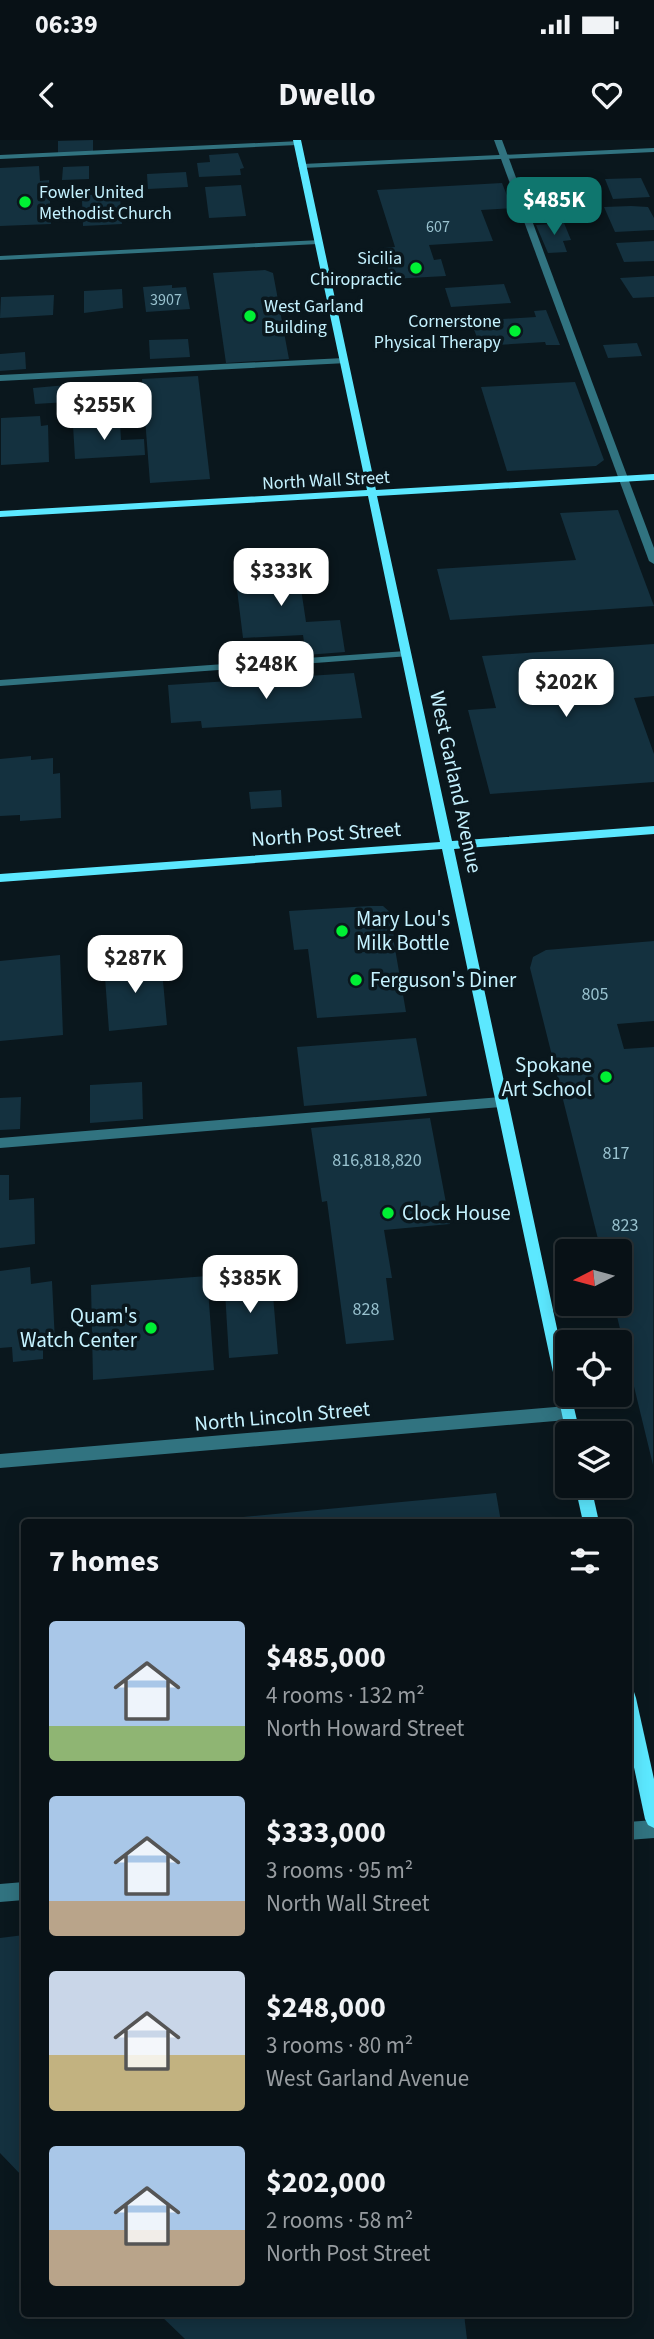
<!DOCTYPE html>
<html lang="en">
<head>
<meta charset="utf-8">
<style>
	body { margin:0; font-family:"Source Sans 3",sans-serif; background:#161f23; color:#f1f3f6; height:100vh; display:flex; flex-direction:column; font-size:26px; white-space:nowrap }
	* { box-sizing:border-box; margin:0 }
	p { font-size:23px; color:#989da1 }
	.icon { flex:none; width:38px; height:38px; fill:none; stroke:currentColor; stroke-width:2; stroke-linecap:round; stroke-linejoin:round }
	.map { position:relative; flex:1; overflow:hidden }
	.sheet { position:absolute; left:21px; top:1379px; width:611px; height:798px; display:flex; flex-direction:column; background:#081116; border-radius:7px; box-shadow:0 4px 18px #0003,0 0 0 2px #293135 }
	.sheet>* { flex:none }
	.needle { width:46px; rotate:264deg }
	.tools { position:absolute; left:555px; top:1099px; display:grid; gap:14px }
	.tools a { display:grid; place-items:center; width:77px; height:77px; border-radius:7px; background:#081116; box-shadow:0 4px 18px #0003,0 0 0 2px #293135; font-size:35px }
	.price { position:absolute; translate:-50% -60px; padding:0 16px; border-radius:14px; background:#fff; color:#222; font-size:23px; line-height:46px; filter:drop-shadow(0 2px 4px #0008) }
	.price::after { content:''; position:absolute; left:50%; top:42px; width:21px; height:16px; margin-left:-10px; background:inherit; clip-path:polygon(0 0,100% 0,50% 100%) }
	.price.active { background:#0f766e; color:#fff }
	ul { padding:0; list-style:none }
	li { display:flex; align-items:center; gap:21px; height:175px; padding:0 28px }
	li span { display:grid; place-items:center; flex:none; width:196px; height:140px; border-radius:7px; color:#555 }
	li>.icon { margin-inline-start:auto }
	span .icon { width:84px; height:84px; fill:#fffc; stroke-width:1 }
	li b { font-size:30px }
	h2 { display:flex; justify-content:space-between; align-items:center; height:84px; padding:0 28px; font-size:30px }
	.status { display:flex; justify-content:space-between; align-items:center; height:49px; padding:0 35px; background:#081116; direction:ltr }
	.status svg { height:19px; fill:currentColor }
	header { display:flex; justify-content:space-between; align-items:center; height:91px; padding:0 28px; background:#081116; font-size:32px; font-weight:700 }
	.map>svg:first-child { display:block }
</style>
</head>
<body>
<div class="status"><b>06:39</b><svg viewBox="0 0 49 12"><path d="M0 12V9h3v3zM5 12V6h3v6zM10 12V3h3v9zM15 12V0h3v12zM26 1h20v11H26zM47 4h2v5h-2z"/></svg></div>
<header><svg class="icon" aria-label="back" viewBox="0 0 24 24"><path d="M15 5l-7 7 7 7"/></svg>Dwello<svg class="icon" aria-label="heart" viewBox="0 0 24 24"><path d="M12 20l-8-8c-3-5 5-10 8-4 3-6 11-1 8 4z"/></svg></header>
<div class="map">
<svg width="654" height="2199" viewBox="0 0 654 2199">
	<rect width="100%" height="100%" fill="#0a171d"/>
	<g fill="#14313f">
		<path d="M 93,0 L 93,12 L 58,13 L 58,1 Z"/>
		<path d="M 238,13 L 244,28 L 240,29 L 241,35 L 199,37 L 197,23 L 210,22 L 209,15 Z"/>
		<path d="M 39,26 L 40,41 L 49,40 L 51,84 L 0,86 L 0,28 Z"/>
		<path d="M 89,26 L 89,39 L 62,40 L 63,27 Z"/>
		<path d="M 186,32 L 188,47 L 148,49 L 147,34 Z"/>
		<path d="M 641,38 L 650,57 L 613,59 L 605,39 Z"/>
		<path d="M 502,43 L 512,68 L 481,70 L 493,101 L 429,105 L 434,120 L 441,119 L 446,136 L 391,139 L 383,108 L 395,107 L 377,50 Z"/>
		<path d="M 241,45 L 246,76 L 209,78 L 205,47 Z"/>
		<path d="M 114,54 L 115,58 L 120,58 L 122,84 L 83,86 L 82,60 L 89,59 L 88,55 Z"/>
		<path d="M 631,66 L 648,67 L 654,78 L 654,90 L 615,92 L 604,67 Z"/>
		<path d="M 564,83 L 571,100 L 563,101 L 567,112 L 548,113 L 536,85 Z"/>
		<path d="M 654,101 L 654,121 L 624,122 L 616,103 Z"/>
		<path d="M 265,130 L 273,133 L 289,219 L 226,223 L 213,133 Z"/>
		<path d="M 654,136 L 654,157 L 633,158 L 620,138 Z"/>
		<path d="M 504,144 L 511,163 L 451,167 L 445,148 Z"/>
		<path d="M 172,145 L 172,148 L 186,147 L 190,169 L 146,172 L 143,147 Z"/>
		<path d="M 122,149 L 123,168 L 84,173 L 84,151 Z"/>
		<path d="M 54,155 L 53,175 L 0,178 L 1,157 Z"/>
		<path d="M 546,170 L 560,205 L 546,205 L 545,202 L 480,206 L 471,181 L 536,177 L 534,171 Z"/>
		<path d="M 188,199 L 190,217 L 150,219 L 149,200 Z"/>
		<path d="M 637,203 L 642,216 L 608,218 L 603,205 Z"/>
		<path d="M 25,212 L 26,229 L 0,231 L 0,214 Z"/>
		<path d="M 198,236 L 210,339 L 150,343 L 142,239 Z"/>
		<path d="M 575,242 L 604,320 L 596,326 L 507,331 L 481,247 Z"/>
		<path d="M 67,245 L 68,262 L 35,264 L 33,248 Z"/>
		<path d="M 40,276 L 41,286 L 48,285 L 49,322 L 1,325 L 1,278 Z"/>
		<path d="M 120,282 L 121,300 L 144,299 L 145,315 L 75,319 L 73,285 Z"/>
		<path d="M 618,370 L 654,466 L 450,480 L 437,429 L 576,420 L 560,373 Z"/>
		<path d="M 297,422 L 306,482 L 340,480 L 345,512 L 306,515 L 303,495 L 243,498 L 234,425 Z"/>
		<path d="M 654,504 L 654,556 L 634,558 L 654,614 L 654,642 L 490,654 L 468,570 L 496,568 L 482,516 Z"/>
		<path d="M 354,533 L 362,578 L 202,588 L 201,581 L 171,583 L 168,545 Z"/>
		<path d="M 31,616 L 31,620 L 53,618 L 53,634 L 60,633 L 61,678 L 20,681 L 20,675 L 0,676 L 0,619 Z"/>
		<path d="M 281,650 L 282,667 L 251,669 L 249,652 Z"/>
		<path d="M 370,766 L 383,766 L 392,774 L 394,803 L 406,872 L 317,878 L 308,809 L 294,810 L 289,771 Z"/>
		<path d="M 654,801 L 654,881 L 617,884 L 624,909 L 654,907 L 653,1325 L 614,1164 L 620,1164 L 620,1111 L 601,1111 L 530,828 L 533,817 L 546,810 Z"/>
		<path d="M 60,815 L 63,895 L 0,901 L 0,821 Z"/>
		<path d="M 161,819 L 167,885 L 109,891 L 104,824 Z"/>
		<path d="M 416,898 L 427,956 L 304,966 L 297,907 Z"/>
		<path d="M 142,942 L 143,979 L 90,983 L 90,945 Z"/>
		<path d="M 21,957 L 20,989 L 0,990 L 0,958 Z"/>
		<path d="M 430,978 L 450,1084 L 384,1090 L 392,1138 L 386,1138 L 394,1200 L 346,1204 L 327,1061 L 322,1062 L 311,988 Z"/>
		<path d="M 0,1035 L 9,1035 L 9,1060 L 34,1058 L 35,1104 L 0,1108 Z"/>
		<path d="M 30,1127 L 31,1144 L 52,1141 L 55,1202 L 43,1203 L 43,1219 L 13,1222 L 12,1207 L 0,1208 L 0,1131 Z"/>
		<path d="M 271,1132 L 278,1214 L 229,1218 L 224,1135 Z"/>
		<path d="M 207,1136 L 214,1230 L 93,1240 L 91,1145 Z"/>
		<path d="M 496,1353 L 501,1382 L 244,1382 L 243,1377 Z"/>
		<path d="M 24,1795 L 24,2038 L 0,2013 L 0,1798 Z"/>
		<path d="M 159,2174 L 464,2174 L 467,2199 L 185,2199 Z"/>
	</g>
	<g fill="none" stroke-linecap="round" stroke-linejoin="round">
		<g fill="#317380" fill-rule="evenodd">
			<path d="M 494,0 L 502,0 L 654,408 L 654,424 L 649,421 Z"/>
			<path d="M 300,1 L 300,5 L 297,5 L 0,19 L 0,15 Z"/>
			<path d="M 344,218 L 347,219 L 347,223 L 0,241 L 0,235 Z"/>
			<path d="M 406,511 L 410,512 L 410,516 L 0,546 L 0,540 Z"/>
			<path d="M 501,957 L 508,962 L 501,967 L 0,1008 L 0,998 Z"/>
			<path d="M 654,1680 L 654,1698 L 628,1700 L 628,1682 Z"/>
			<path d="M 24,1742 L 24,1760 L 0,1762 L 0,1744 Z"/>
		</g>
		<g fill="#317380" fill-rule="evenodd">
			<path d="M 654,8 L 654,12 L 302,28 L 298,26 L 302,24 Z"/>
			<path d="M 321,100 L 321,104 L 318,104 L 0,120 L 0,116 Z"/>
			<path d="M 567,1266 L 572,1268 L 575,1273 L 572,1278 L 567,1280 L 0,1328 L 0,1314 Z"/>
		</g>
		<g fill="#5ce8ff" fill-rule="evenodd">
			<path d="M 293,0 L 301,0 L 376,350 L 654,334 L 654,340 L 377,356 L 452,701 L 654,686 L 654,694 L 454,709 L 567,1235 L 567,1255 L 571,1255 L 580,1293 L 567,1293 L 567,1298 L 442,709 L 0,742 L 0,734 L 440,702 L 368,356 L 0,377 L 0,371 L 367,350 Z"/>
			<path d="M 575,1346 L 591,1346 L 599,1382 L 583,1382 Z"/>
			<path d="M 628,1550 L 634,1552 L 636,1558 L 654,1639 L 654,1688 L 648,1685 L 645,1679 L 628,1599 Z"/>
		</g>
	</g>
	<g fill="#00f034" stroke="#0a171d" stroke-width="2.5">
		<circle cx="25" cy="62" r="7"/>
		<circle cx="416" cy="128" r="7"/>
		<circle cx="250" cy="176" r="7"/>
		<circle cx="515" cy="191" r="7"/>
		<circle cx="342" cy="791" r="7"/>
		<circle cx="356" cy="840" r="7"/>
		<circle cx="606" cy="937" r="7"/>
		<circle cx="388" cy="1073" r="7"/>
		<circle cx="151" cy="1188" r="7"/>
	</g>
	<g text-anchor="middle" stroke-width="7" stroke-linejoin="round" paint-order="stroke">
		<g font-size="16" fill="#99c2cf">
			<text x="438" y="92">607</text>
			<text x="166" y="165">3907</text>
		</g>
		<g font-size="18" fill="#c5f2ff" stroke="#0a171d" text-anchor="start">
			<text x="39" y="58">Fowler United<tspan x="39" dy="21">Methodist Church</tspan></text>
			<text x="402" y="124" text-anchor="end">Sicilia<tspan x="402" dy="21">Chiropractic</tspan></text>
			<text x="264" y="172">West Garland<tspan x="264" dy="21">Building</tspan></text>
			<text x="501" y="187" text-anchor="end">Cornerstone<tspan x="501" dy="21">Physical Therapy</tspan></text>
		</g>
		<g font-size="18" fill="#c5f2ff" stroke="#0a171d">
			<text transform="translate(326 340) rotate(-3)" y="6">North Wall Street</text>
		</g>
		<g font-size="18" fill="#99c2cf">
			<text x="595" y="860">805</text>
			<text x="616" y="1019">817</text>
			<text x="377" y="1026">816,818,820</text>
			<text x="625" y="1091">823</text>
			<text x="366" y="1175">828</text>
		</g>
		<g font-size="21" fill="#c5f2ff" stroke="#0a171d">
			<text transform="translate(456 642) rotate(78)" y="7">West Garland Avenue</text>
			<text transform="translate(326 694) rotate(-4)" y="7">North Post Street</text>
			<text transform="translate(282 1276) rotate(-5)" y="7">North Lincoln Street</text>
		</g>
		<g font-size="21" fill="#c5f2ff" stroke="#0a171d" text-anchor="start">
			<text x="356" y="786">Mary Lou's<tspan x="356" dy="24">Milk Bottle</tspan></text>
			<text x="370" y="847">Ferguson's Diner</text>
			<text x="592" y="932" text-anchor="end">Spokane<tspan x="592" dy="24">Art School</tspan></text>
			<text x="402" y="1080">Clock House</text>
			<text x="137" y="1183" text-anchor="end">Quam's<tspan x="137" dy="24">Watch Center</tspan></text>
		</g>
	</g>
</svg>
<div class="tools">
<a><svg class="needle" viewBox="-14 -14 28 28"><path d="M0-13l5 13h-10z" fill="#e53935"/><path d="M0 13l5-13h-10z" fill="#989da1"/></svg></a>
<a><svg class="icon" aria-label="locate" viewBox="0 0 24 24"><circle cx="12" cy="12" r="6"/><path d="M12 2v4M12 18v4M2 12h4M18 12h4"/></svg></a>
<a><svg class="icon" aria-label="layers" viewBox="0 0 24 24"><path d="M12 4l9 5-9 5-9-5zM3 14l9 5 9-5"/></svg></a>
</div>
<b class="price active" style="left:554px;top:97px">$485K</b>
<b class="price" style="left:104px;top:302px">$255K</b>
<b class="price" style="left:281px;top:468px">$333K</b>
<b class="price" style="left:266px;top:561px">$248K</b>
<b class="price" style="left:566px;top:579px">$202K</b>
<b class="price" style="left:135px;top:855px">$287K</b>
<b class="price" style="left:250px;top:1175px">$385K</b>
<section class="sheet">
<h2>7 homes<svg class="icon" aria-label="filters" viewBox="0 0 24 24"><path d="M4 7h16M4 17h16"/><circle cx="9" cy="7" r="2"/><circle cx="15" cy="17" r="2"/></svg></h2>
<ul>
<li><span style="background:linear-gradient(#a9c7e8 75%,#8fb573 0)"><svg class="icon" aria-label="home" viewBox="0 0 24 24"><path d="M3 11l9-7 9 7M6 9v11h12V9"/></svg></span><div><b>$485,000</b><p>4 rooms · 132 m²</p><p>North Howard Street</p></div></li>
<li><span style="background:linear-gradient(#a9c7e8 75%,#b9a48a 0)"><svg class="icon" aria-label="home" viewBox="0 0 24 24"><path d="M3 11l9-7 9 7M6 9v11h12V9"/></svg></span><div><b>$333,000</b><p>3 rooms · 95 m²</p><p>North Wall Street</p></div></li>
<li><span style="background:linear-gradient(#c9d6e8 60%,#c2b280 0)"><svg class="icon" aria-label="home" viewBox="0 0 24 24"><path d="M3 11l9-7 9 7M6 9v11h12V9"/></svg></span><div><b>$248,000</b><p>3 rooms · 80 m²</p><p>West Garland Avenue</p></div></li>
<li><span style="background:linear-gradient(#a9c7e8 60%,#b9a48a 0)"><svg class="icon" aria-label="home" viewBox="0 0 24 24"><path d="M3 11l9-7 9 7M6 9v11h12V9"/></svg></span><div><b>$202,000</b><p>2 rooms · 58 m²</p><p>North Post Street</p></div></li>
</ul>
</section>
</div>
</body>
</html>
